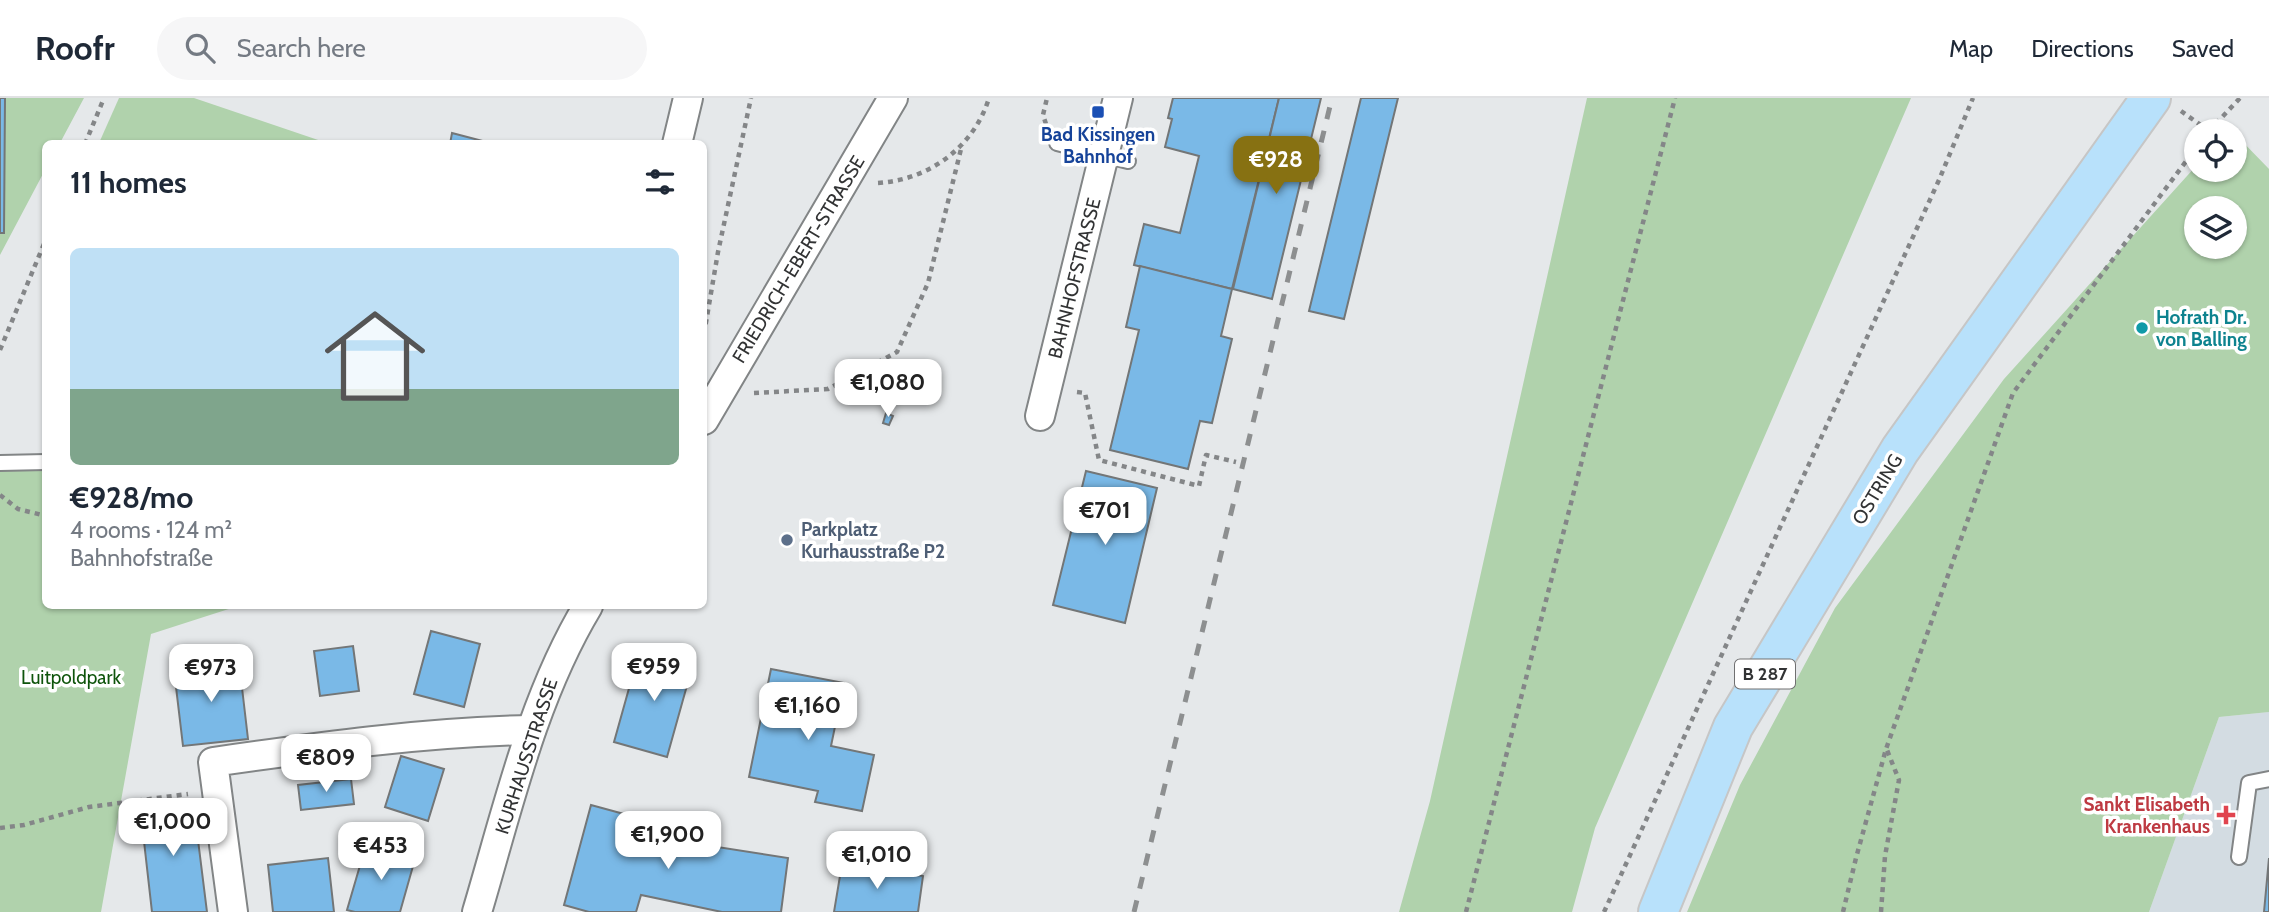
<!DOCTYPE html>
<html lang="en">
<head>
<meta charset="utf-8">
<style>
	body { margin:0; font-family:Cabin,sans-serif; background:#f6f6f7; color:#1f2937; height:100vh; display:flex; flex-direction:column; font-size:26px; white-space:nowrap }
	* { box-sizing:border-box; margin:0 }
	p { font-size:23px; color:#747a83 }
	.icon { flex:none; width:38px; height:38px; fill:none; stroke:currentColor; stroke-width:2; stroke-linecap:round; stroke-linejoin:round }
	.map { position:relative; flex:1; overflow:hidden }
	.side { position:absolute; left:42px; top:42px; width:665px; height:469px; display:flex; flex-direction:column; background:#fff; border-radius:10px; box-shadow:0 2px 5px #0004 }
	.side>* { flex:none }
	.fabs { position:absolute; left:2184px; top:21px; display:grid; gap:14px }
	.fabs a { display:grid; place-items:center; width:63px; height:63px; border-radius:50%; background:#fff; box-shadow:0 2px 5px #0004; font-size:35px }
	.price { position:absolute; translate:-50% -60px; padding:0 16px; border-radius:14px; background:#fff; color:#222; font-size:23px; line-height:46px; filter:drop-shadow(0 2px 4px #0008) }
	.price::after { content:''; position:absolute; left:50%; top:42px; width:21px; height:16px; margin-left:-10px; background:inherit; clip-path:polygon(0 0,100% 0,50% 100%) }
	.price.selected { background:#877112; color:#fff }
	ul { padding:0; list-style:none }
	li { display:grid; align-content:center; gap:14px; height:371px; padding:0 28px }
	li span { display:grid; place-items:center; height:217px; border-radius:10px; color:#555 }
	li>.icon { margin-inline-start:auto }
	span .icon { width:126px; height:126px; fill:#fffc; stroke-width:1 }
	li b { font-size:30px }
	h2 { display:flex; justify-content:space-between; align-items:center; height:84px; padding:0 28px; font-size:30px }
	header { display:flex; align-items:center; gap:42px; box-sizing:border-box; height:98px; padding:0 35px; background:#fff; border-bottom:2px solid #e0e1e3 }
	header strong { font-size:33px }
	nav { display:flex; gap:38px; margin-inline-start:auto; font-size:24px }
	.search { width:490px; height:63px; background:#f6f6f7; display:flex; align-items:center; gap:18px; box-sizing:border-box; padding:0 24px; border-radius:38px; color:#747a83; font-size:26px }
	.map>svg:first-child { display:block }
</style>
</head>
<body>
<header>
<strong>Roofr</strong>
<div class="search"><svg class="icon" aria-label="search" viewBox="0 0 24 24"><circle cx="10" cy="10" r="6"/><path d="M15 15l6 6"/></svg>Search here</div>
<nav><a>Map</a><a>Directions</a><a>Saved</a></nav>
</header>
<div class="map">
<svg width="2269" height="814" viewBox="0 0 2269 814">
	<rect width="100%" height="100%" fill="#e5e8ea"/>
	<path fill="#d3dce2" d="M 2269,614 L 2269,814 L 2149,814 L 2219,619 Z"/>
	<g fill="#b0d2ac" fill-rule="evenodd">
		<path d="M 0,0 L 84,0 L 60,45 L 46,46 L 45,72 L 0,157 Z"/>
		<path d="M 119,0 L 194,0 L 327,45 L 99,45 Z"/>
		<path d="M 1587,0 L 1911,0 L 1595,730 L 1572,814 L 1399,814 L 1430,703 Z"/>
		<path d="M 2235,36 L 2269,71 L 2269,614 L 2219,619 L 2149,814 L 1687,814 L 1740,687 L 1835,510 L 2004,281 L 2196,68 L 2196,72 L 2235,72 ZM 2196,110 L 2235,110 L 2235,149 L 2196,149 Z"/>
		<path d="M 45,364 L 46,508 L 238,508 L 151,536 L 101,814 L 0,814 L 0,365 Z"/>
	</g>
	<g fill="#7ab9e7" stroke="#737677" stroke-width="2">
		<path d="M 0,0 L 5,0 L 4,135 L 0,135 Z"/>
		<path d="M 1173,0 L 1279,0 L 1232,191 L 1134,167 L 1144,126 L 1180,135 L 1199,58 L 1165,49 L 1172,21 L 1168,20 Z"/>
		<path d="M 1279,0 L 1321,0 L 1272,201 L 1233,191 Z"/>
		<path d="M 1361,0 L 1398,0 L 1344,221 L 1309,213 Z"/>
		<path d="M 452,35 L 494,46 L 450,46 Z"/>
		<path d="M 1140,168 L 1232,191 L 1221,238 L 1232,241 L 1212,325 L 1200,323 L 1188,371 L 1110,352 L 1139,232 L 1126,229 Z"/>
		<path d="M 886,315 L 893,318 L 889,327 L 883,325 Z"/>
		<path d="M 1086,373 L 1157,390 L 1125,525 L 1053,507 Z"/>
		<path d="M 431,533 L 480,546 L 464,609 L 414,596 Z"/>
		<path d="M 353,548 L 359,593 L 320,598 L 314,553 Z"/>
		<path d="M 640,551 L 693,566 L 667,659 L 614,644 Z"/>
		<path d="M 239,564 L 248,641 L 183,648 L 174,572 Z"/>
		<path d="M 771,571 L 844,585 L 831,648 L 874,657 L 862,713 L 815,704 L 818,693 L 749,679 Z"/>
		<path d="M 401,658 L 444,671 L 428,723 L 385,709 Z"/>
		<path d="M 351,681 L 354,706 L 301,712 L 298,687 Z"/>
		<path d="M 193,702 L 207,814 L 152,814 L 140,708 Z"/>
		<path d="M 591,707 L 657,725 L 653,739 L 788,760 L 781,814 L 722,814 L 641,797 L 636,814 L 589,814 L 564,807 Z"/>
		<path d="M 366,747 L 415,761 L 400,814 L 355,814 L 347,812 Z"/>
		<path d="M 328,760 L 334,814 L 273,814 L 268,767 Z"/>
		<path d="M 2269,760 L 2269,814 L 2264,814 Z"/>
		<path d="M 842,766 L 923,778 L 918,814 L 834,814 Z"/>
	</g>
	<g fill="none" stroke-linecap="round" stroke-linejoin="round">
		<defs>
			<g id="service">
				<path d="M 1057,45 L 1128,63"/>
				<path d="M 0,365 L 46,364"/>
				<path d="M 2239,759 L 2249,685 L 2269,681"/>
			</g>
			<g id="minor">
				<path d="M 677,46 L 688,0"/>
				<path d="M 1040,318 L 1118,0"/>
				<path d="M 704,322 L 893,0"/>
				<path d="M 233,814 L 213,664 C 318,649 424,634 531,632"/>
				<path d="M 477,814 C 508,710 532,601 588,508"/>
			</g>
			<path id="primary" d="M 1658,814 L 1733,629 L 1900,352 L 2151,0"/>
		</defs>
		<use href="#service" stroke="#828586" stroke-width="18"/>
		<use href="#minor" stroke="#828586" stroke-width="32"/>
		<use href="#primary" stroke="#c6c6c6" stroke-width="42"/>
		<g stroke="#848688" stroke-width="4.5" stroke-dasharray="5 5" stroke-linecap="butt">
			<path d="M 2181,13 L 2209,33"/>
			<path d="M 1046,26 L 1043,17 L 1047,0"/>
			<path d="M 2209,33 L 2240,0"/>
			<path d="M 85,46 L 104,0"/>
			<path d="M 878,85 C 929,82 974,49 989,0"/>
			<path d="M 704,236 L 718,154 L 751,0"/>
			<path d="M 0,252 L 46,141"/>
			<path d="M 1077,294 L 1085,295 L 1099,362 L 1199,388 L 1206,357 L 1236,364"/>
			<path d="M 754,295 L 828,291 L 897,254 L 928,185 L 962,47"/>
			<path d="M 0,397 L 18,411 L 46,418"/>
			<path d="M 0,730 L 24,727 L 89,709 L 188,696"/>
			<path d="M 1466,814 L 1675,0"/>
			<path d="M 1604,814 L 1939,82 L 1973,0"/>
			<path d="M 1843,814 L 1856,760 L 1886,651 L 2013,295 L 2196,50"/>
			<path d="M 1881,814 L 1885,758 L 1899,682 L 1887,652"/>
		</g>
		<use href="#service" stroke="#fff" stroke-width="14"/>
		<use href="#minor" stroke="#fff" stroke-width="28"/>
		<use href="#primary" stroke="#b8e1fb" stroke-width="38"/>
		<path stroke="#8d8f90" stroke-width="5" stroke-dasharray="12 12" stroke-linecap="butt" d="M 1134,814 L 1332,0"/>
	</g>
	<rect fill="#1a4fb4" stroke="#fff" stroke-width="2.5" x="1091" y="7" width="14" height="14" rx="3.5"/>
	<circle fill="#0f9aa8" stroke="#fff" stroke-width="2.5" cx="2142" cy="230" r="7"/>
	<circle fill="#5c6f8a" stroke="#fff" stroke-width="2.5" cx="787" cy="442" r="7"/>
	<path fill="#e0444e" stroke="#fff" stroke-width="2.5" d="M2222.5 706.5h7v7h7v7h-7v7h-7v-7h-7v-7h7z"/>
	<g text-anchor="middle" stroke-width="7" stroke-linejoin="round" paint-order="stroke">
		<rect fill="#fff" stroke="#707071" stroke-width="2" x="1735" y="561.5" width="60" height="29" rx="5"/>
		<g font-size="18" font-weight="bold" fill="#323334">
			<text x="1765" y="582">B 287</text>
		</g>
		<g font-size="19" font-weight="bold" fill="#164399" stroke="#fff">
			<text x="1098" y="43">Bad Kissingen<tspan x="1098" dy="22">Bahnhof</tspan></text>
		</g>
		<g font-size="19" fill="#323334" stroke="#fff">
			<text transform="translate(798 161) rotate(-59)" y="7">FRIEDRICH-EBERT-STRASSE</text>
			<text transform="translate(1074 180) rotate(-76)" y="7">BAHNHOFSTRASSE</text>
			<text transform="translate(1877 391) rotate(-59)" y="7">OSTRING</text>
			<text transform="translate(526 658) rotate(-72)" y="7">KURHAUSSTRASSE</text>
		</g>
		<g font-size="19" font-weight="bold" fill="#0d838f" stroke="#fff" text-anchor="start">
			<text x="2156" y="226">Hofrath Dr.<tspan x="2156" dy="22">von Balling</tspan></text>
		</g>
		<g font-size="19" font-weight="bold" fill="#4e5e75" stroke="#fff" text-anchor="start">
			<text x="801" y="438">Parkplatz<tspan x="801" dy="22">Kurhausstraße P2</tspan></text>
		</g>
		<g font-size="19" fill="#0e540b" stroke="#fff">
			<text x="71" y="586">Luitpoldpark</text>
		</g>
		<g font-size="19" font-weight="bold" fill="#be3a42" stroke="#fff" text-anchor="end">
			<text x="2210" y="713">Sankt Elisabeth<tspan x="2210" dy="22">Krankenhaus</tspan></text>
		</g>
	</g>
</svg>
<div class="fabs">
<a><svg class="icon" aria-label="locate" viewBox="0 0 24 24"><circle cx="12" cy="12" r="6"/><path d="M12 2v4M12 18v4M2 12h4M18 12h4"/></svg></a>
<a><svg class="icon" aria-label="layers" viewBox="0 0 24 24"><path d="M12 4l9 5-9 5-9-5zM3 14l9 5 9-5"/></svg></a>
</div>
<b class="price selected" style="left:1276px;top:98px">€928</b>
<b class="price" style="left:888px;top:321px">€1,080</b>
<b class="price" style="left:1105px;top:449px">€701</b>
<b class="price" style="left:654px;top:605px">€959</b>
<b class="price" style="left:211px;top:606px">€973</b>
<b class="price" style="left:808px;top:644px">€1,160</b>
<b class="price" style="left:326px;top:696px">€809</b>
<b class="price" style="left:173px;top:760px">€1,000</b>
<b class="price" style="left:668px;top:773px">€1,900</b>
<b class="price" style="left:381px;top:784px">€453</b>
<b class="price" style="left:877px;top:793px">€1,010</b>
<section class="side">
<h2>11 homes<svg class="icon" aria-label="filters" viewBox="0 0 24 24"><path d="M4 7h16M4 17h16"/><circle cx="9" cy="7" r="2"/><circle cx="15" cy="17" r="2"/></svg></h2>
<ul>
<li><span style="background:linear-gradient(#bfe0f5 65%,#7fa58c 0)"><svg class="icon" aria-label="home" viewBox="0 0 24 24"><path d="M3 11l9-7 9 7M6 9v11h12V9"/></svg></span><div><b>€928/mo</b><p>4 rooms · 124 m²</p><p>Bahnhofstraße</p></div></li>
</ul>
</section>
</div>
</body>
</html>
